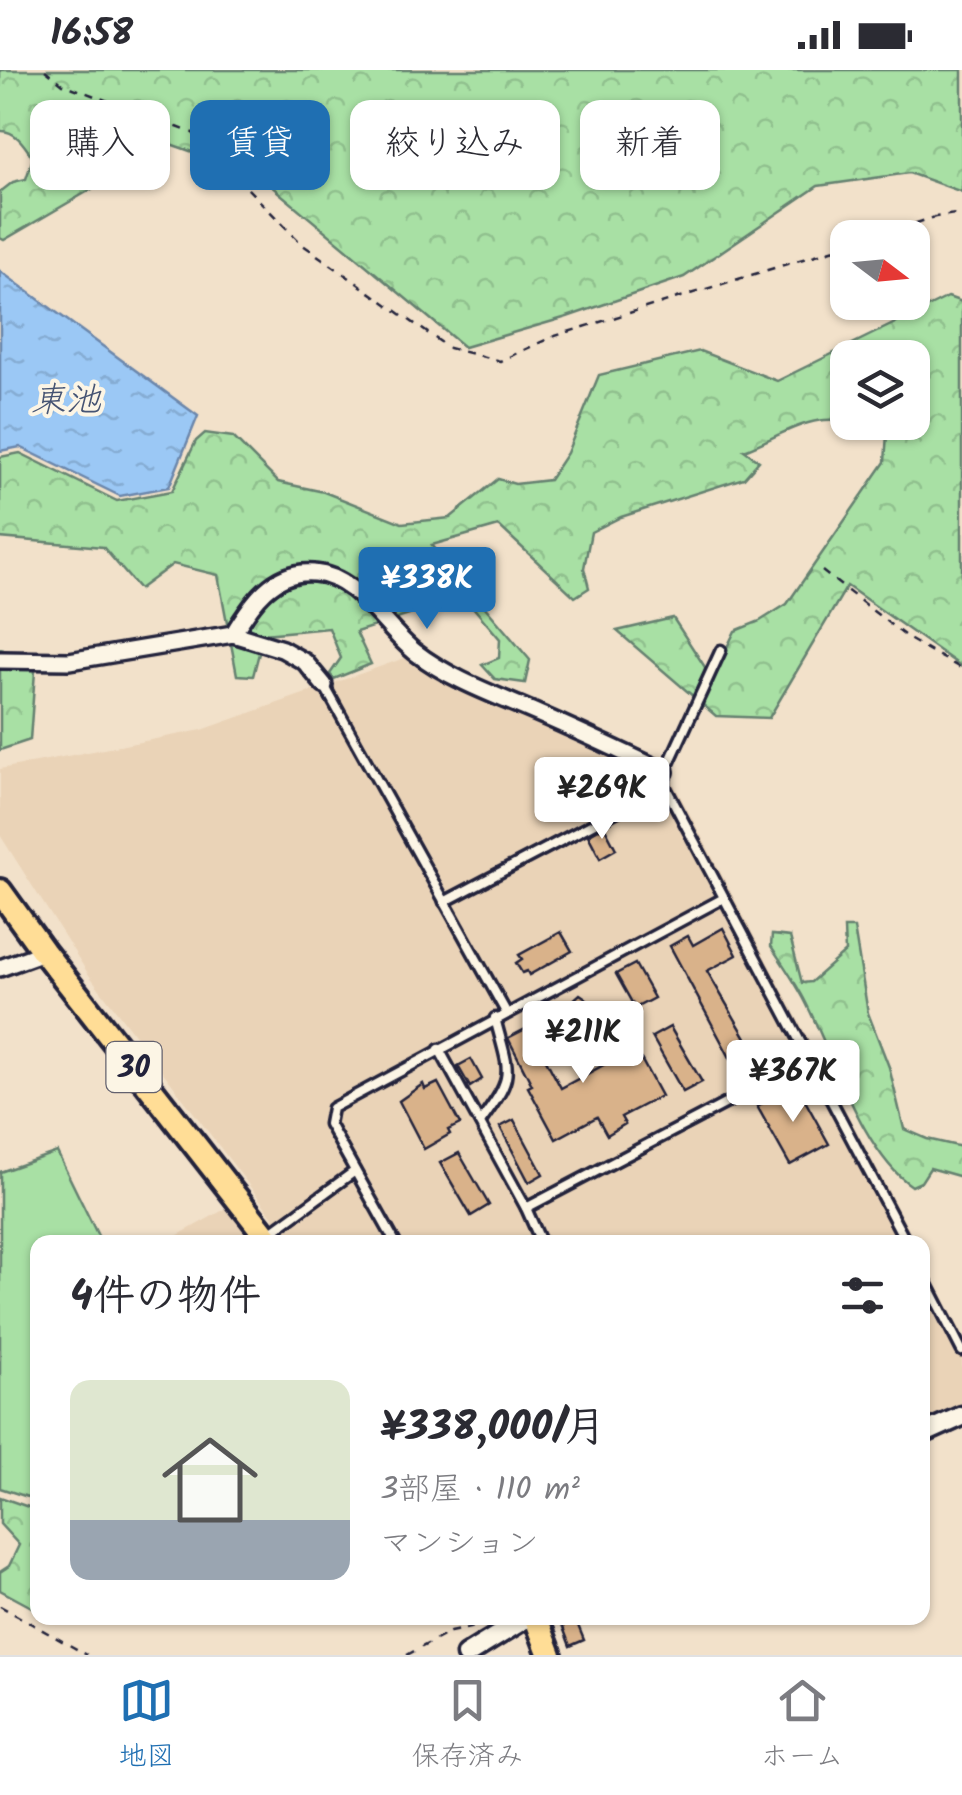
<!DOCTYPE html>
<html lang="ja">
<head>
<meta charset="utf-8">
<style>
	body { margin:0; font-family:Kalam,"Klee One",sans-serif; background:#f2f2f3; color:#2b2b33; height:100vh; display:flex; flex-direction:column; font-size:38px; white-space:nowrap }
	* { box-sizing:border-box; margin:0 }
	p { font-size:32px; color:#7c7c81 }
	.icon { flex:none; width:55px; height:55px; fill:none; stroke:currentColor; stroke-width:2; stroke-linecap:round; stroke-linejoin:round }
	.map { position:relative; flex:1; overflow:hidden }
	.sheet { position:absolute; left:30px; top:1165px; width:900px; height:390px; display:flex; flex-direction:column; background:#fff; border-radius:20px; box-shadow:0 2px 8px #0004 }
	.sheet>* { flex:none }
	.hud { position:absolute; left:30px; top:30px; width:902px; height:90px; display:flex; gap:20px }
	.needle { width:65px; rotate:106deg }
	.tools { position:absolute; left:830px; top:150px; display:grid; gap:20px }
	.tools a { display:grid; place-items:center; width:100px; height:100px; border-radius:20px; background:#fff; box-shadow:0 2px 8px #0004; font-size:50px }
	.price { position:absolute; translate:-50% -85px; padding:0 22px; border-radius:10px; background:#fff; color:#222; font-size:32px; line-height:65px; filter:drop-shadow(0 2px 5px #0008) }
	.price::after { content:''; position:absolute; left:50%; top:60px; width:30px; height:22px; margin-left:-15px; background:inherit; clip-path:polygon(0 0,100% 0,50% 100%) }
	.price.on { background:#1f6fb2; color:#fff }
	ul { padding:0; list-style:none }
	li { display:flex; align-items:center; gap:30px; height:250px; padding:0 40px }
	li+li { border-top:2px solid #e1e1e2 }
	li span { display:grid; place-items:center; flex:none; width:280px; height:200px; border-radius:20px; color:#555 }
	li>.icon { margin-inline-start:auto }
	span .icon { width:120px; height:120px; fill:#fffc; stroke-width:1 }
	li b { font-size:42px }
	h2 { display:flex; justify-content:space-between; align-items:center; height:120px; padding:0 40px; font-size:42px }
	.chip { padding:0 35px; border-radius:20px; background:#fff; box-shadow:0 2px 8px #0004; font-size:35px; line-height:90px }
	.chip.on { background:#1f6fb2; color:#fff }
	.status { display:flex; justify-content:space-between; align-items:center; height:70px; padding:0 50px; background:#fff; direction:ltr }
	.status svg { height:28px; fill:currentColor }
	.tabs { display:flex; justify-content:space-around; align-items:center; height:140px; border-top:2px solid #e1e1e2; background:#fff; font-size:28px; color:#7c7c81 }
	.tabs a { display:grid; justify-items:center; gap:5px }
	.tabs .on { color:#1f6fb2 }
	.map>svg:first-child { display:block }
</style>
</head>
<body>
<div class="status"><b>16:58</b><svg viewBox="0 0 49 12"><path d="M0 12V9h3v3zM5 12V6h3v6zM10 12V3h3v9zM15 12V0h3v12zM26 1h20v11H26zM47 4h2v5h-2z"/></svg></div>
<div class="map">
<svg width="962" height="1585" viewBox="0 0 962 1585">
	<defs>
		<pattern id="forest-crowns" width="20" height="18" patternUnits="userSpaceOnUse" patternTransform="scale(2.5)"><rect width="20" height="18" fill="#a8e0a4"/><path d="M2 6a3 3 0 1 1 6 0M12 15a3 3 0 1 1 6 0" fill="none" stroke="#90c08e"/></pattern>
		<pattern id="water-ripples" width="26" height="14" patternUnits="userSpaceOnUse" patternTransform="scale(2.5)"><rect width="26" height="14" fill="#9bc8f5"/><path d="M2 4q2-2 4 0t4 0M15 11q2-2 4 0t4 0" fill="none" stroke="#85acd3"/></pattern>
	</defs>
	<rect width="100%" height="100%" fill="#f2e1ca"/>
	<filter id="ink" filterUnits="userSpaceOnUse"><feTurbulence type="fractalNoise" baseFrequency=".01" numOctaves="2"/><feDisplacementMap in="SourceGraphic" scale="20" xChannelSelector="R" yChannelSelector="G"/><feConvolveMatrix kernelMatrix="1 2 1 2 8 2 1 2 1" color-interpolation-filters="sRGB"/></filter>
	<g filter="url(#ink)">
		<g fill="#ead3b7">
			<path d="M 413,585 L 664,695 L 915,1172 L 292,1172 L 89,905 L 0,765 L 0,699 L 202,660 Z"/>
			<path d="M 227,1138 L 254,1172 L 173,1172 L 173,1168 Z"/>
			<path d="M 922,1188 L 962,1263 L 962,1334 L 923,1353 Z"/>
		</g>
		<path fill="#a8e0a4" stroke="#658170" stroke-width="2.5" d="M 57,1082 L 101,1172 L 38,1172 L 37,1430 L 0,1418 L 0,1102 Z"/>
		<g fill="url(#forest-crowns)" stroke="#658170" stroke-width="2.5">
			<path d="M 0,0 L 962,0 L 962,122 L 909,103 L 818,116 L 684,207 L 567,247 L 464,277 L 258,105 L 159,70 L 97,116 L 4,170 L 0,168 L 0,122 L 13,112 L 26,109 L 33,88 C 25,76 16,60 0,61 Z"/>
			<path d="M 948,227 L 962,232 L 962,597 L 847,516 L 769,648 L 716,646 L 617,561 L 673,548 L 712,608 L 735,561 L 760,551 L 787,534 L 885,392 L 887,364 L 851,353 L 912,352 L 912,288 L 848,288 L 847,352 C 811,342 777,368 744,380 L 759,391 L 744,408 L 621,447 L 591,462 L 584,498 L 589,518 L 575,527 L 499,456 L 432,475 L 530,590 L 525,613 L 495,609 L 482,595 L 499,588 L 500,569 L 460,522 L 409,545 L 356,562 L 371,594 L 334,609 L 330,604 L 341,588 L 329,558 L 264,564 L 253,606 L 237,605 L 218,505 L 173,494 L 139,519 L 103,477 L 0,468 L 0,387 L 20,383 L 117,431 L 172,421 L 196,371 L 205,363 L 233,367 L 278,412 L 324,422 L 402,453 L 450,448 L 498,409 L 515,414 L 549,410 L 567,383 L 599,305 L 700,281 L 777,311 Z"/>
			<path d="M 0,579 L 36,587 L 30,670 L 0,680 Z"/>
			<path d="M 844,858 L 854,858 L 868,943 L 889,997 L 904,1059 L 927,1069 L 962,1077 L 962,1107 L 930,1098 L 921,1112 L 912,1116 C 863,1084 832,982 804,929 C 794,910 782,893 771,876 L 772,865 L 790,867 L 802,913 L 811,912 L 845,882 Z"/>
			<path d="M 0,1427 L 37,1440 L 37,1540 L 0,1520 L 0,1502 L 9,1496 L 19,1475 L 0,1454 Z"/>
		</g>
		<path fill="url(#water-ripples)" stroke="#6b86ab" stroke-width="2.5" d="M 0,201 L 198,346 L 169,417 L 120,426 L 20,377 L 0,381 Z"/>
		<g fill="#d9b28a" stroke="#22223b" stroke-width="2.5">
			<path d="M 604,756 L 616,779 L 600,788 L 588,765 Z"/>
			<path d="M 723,858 L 737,885 L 707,901 L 755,983 L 734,995 L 670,876 L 688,866 L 693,875 Z"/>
			<path d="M 561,862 L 572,881 L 529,905 L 527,901 L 522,903 L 516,893 L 522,889 L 519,885 Z"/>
			<path d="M 635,894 L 654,928 L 635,938 L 616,904 Z"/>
			<path d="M 580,924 L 586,928 L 604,962 L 579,974 L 561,941 Z"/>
			<path d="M 541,951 L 557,982 L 545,988 L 561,1018 L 635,978 L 661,1026 L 621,1047 L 625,1054 L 607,1065 L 597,1047 L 556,1069 L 528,1017 L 532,1015 L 508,968 Z"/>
			<path d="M 670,957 L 702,1012 L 683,1022 L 652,967 Z"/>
			<path d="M 471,989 L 482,1009 L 470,1017 L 458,996 Z"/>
			<path d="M 438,1013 L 460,1054 L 448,1060 L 450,1064 L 424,1079 L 399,1031 L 423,1014 L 425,1019 Z"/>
			<path d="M 797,1016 L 829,1074 L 790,1095 L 757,1036 Z"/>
			<path d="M 514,1050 L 543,1104 L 529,1112 L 500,1057 Z"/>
			<path d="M 459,1083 L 489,1135 L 471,1146 L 440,1093 Z"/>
			<path d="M 570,1548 L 575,1548 L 584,1570 L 570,1576 L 561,1552 Z"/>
		</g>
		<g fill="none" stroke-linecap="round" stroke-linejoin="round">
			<defs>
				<g id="service">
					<path d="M 721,580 L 665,702 L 665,716 L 906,1172"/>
					<path d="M 324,615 L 506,942"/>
					<path d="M 444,832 L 665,716"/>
					<path d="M 439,979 L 526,1138 L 541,1172"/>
					<path d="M 480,1053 C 516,1003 510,1007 495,948"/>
					<path d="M 526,1138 L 809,990"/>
					<path d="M 270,1163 L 355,1101"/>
					<path d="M 395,1172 L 329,1054 L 332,1038 L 722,829"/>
					<path d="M 922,1203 L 962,1281"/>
				</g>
				<g id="minor">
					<path d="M 233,564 C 251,534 274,499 314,503 C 357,506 383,557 415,582 C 451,610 498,626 539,644 C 581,662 623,682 665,702"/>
					<path d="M 0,590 L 69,591 L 233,564 L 282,579 L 305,592 L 324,615"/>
					<path d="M 0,898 L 44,882"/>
				</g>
				<g id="tertiary">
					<path d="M 922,1364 L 962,1346"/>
					<path d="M 466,1585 L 526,1548"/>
				</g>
				<g id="primary">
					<path d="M 0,821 L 44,882 L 271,1172"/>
					<path d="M 536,1548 L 550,1585"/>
				</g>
			</defs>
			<use href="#service" stroke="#22223b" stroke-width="15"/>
			<use href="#minor" stroke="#22223b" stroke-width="22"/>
			<use href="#tertiary" stroke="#22223b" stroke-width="25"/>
			<use href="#primary" stroke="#22223b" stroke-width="30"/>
			<g stroke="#22223b" stroke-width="2.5" stroke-dasharray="8 8" stroke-linecap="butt">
				<path d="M 45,0 L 63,14 L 193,63 L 303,175 L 449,278 L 500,291 L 552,267 L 848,175"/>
				<path d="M 870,168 L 935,147 L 962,143"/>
				<path d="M 822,501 L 909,569 L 962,599"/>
				<path d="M 0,1536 L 87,1585"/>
				<path d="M 407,1585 L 450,1562 L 484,1555"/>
			</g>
			<use href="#service" stroke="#fcf5e5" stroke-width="8"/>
			<use href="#minor" stroke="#fcf5e5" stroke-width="15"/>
			<use href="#tertiary" stroke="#fcf5e5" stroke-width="18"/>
			<use href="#primary" stroke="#ffdd96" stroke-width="22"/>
		</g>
	</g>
	<g text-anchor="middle" stroke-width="8" stroke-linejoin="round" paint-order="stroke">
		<rect fill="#fcf5e5" stroke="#63616e" stroke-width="2.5" x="106.5" y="972" width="55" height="50" rx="8"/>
		<g font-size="30" font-weight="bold" fill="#22223b">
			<text x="134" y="1007">30</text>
		</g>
		<g font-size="35" font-style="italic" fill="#465473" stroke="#fcf5e5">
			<text x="66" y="341">東池</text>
		</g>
	</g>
</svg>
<div class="tools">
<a><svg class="needle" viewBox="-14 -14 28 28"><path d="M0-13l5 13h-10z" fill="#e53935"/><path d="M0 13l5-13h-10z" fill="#7c7c81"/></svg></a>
<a><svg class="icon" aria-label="layers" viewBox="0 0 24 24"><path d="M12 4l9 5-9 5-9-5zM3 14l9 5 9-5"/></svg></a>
</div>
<b class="price on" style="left:427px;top:562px">¥338K</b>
<b class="price" style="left:602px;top:772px">¥269K</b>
<b class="price" style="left:583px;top:1016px">¥211K</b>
<b class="price" style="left:793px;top:1055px">¥367K</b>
<div class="hud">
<a class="chip">購入</a>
<a class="chip on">賃貸</a>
<a class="chip">絞り込み</a>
<a class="chip">新着</a>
</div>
<section class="sheet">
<h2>4件の物件<svg class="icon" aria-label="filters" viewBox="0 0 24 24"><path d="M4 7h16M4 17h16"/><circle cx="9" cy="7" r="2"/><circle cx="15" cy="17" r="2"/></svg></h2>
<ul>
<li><span style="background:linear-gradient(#dfe7d0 70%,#9aa5b1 0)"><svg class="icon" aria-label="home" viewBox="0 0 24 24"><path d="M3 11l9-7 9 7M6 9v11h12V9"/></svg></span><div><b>¥338,000/月</b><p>3部屋 · 110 m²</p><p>マンション</p></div></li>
</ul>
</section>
</div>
<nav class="tabs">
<a class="on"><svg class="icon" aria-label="map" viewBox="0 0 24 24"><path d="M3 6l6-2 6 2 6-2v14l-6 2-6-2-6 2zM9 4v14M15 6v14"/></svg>地図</a>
<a><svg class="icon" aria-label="saved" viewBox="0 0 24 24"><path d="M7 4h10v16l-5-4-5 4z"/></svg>保存済み</a>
<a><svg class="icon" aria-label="home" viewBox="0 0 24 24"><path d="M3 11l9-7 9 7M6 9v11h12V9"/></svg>ホーム</a>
</nav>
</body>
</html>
